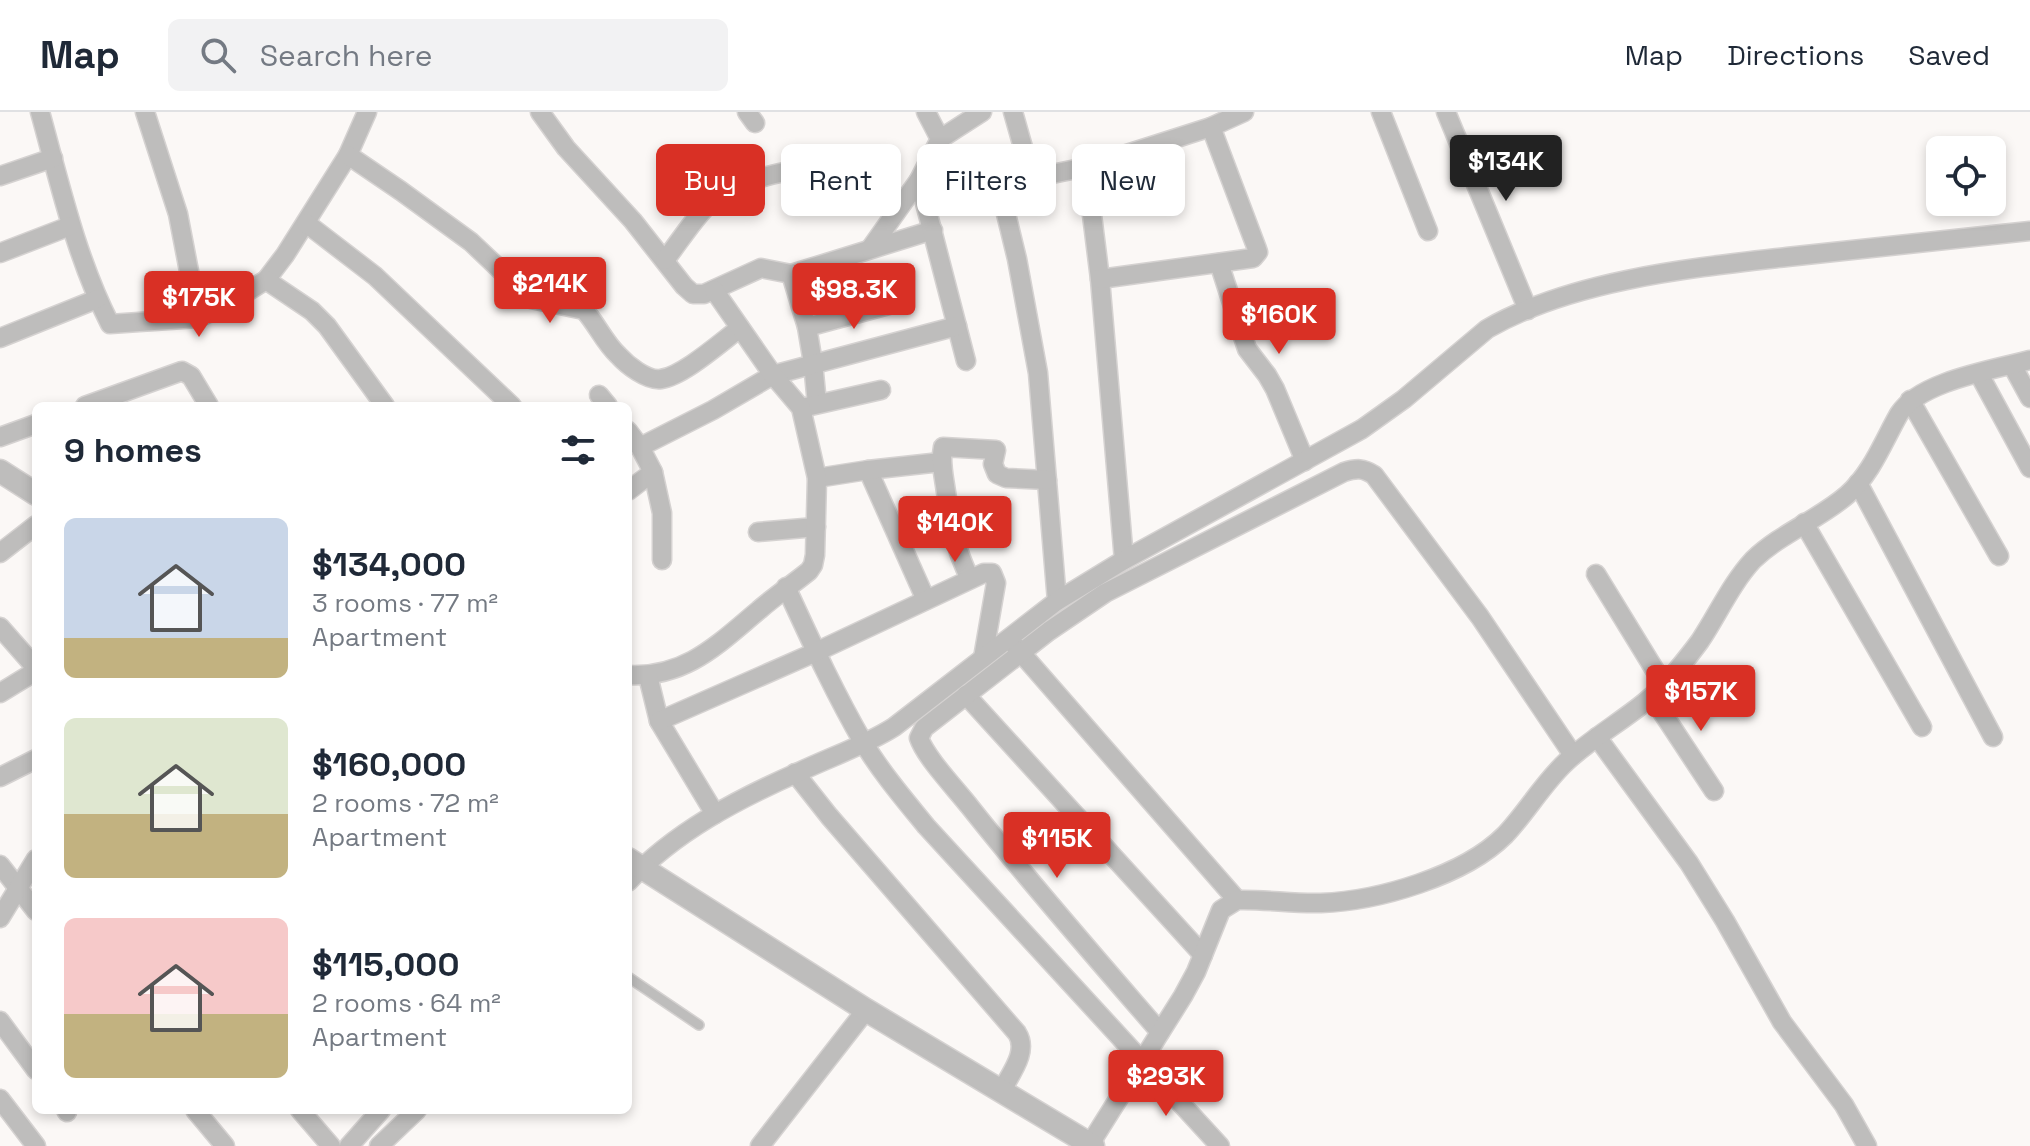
<!DOCTYPE html>
<html lang="en">
<head>
<meta charset="utf-8">
<style>
	body { margin:0; font-family:"Space Grotesk",sans-serif; background:#f2f2f3; color:#1f2937; height:100vh; display:flex; flex-direction:column; font-size:30px; white-space:nowrap }
	* { box-sizing:border-box; margin:0 }
	p { font-size:26px; color:#747a83 }
	.icon { flex:none; width:44px; height:44px; fill:none; stroke:currentColor; stroke-width:2; stroke-linecap:round; stroke-linejoin:round }
	.map { position:relative; flex:1; overflow:hidden }
	.panel { position:absolute; left:32px; top:290px; width:600px; height:712px; display:flex; flex-direction:column; background:#fff; border-radius:12px; box-shadow:0 4px 12px #0003 }
	.panel>* { flex:none }
	.top-card { position:absolute; left:656px; top:32px; width:760px; height:72px; display:flex; gap:16px }
	.buttons { position:absolute; left:1926px; top:24px; display:grid; gap:16px }
	.buttons a { display:grid; place-items:center; width:80px; height:80px; border-radius:12px; background:#fff; box-shadow:0 4px 12px #0003; font-size:40px }
	.price { position:absolute; translate:-50% -68px; padding:0 18px; border-radius:8px; background:#d93025; color:#fff; font-size:26px; line-height:52px; filter:drop-shadow(0 2px 4px #0008) }
	.price::after { content:''; position:absolute; left:50%; top:48px; width:24px; height:18px; margin-left:-12px; background:inherit; clip-path:polygon(0 0,100% 0,50% 100%) }
	.price.on { background:#222; color:#fff }
	ul { padding:0; list-style:none }
	li { display:flex; align-items:center; gap:24px; height:200px; padding:0 32px }
	li span { display:grid; place-items:center; flex:none; width:224px; height:160px; border-radius:12px; color:#555 }
	li>.icon { margin-inline-start:auto }
	span .icon { width:96px; height:96px; fill:#fffc; stroke-width:1 }
	li b { font-size:34px }
	h2 { display:flex; justify-content:space-between; align-items:center; height:96px; padding:0 32px; font-size:34px }
	.pill { padding:0 28px; border-radius:12px; background:#fff; box-shadow:0 4px 12px #0003; font-size:28px; line-height:72px }
	.pill.on { background:#d93025; color:#fff }
	header { display:flex; align-items:center; gap:48px; box-sizing:border-box; height:112px; padding:0 40px; background:#fff; border-bottom:2px solid #e0e1e3 }
	header strong { font-size:38px }
	nav { display:flex; gap:44px; margin-inline-start:auto; font-size:28px }
	.search { width:560px; height:72px; background:#f2f2f3; display:flex; align-items:center; gap:20px; box-sizing:border-box; padding:0 28px; border-radius:12px; color:#747a83; font-size:30px }
	.map>svg:first-child { display:block }
</style>
</head>
<body>
<header>
<strong>Map</strong>
<div class="search"><svg class="icon" aria-label="search" viewBox="0 0 24 24"><circle cx="10" cy="10" r="6"/><path d="M15 15l6 6"/></svg>Search here</div>
<nav><a>Map</a><a>Directions</a><a>Saved</a></nav>
</header>
<div class="map">
<svg width="2030" height="1034" viewBox="0 0 2030 1034">
	<rect width="100%" height="100%" fill="#fbf8f6"/>
	<g fill="none" stroke-linecap="round" stroke-linejoin="round">
		<defs>
			<path id="service" d="M 628,865 L 699,913"/>
			<g id="minor">
				<path d="M 40,0 C 60,72 76,145 110,212 L 198,206 L 227,192 L 266,168 L 285,143 L 348,43 L 367,0"/>
				<path d="M 145,0 L 178,102 L 198,206"/>
				<path d="M 540,0 L 566,36 L 633,109 L 684,174 L 693,182 L 704,182 L 761,156 L 791,162 L 933,118"/>
				<path d="M 747,0 L 755,11"/>
				<path d="M 926,0 L 940,27"/>
				<path d="M 1013,0 L 1032,67"/>
				<path d="M 1381,0 L 1428,119"/>
				<path d="M 1446,0 L 1528,198"/>
				<path d="M 348,43 L 401,79 L 471,130 L 531,187 L 584,198 C 597,212 604,230 618,243 C 627,253 647,269 661,267 C 683,264 721,230 740,216"/>
				<path d="M 1086,55 L 1100,167 L 1124,448"/>
				<path d="M 0,64 L 53,46"/>
				<path d="M 999,73 L 1017,147 L 1038,261 L 1057,489"/>
				<path d="M 925,88 L 1086,55 L 1211,15 L 1244,0"/>
				<path d="M 306,111 L 375,164 L 512,294"/>
				<path d="M 870,137 L 919,68"/>
				<path d="M 0,141 L 70,114"/>
				<path d="M 665,148 C 681,128 700,96 721,82 C 748,64 807,56 840,48"/>
				<path d="M 1219,151 L 1247,237 L 1267,263 L 1275,277 L 1305,349"/>
				<path d="M 791,162 L 807,215 L 813,251 L 817,292"/>
				<path d="M 1100,167 L 1253,146 L 1258,140 L 1257,137 L 1211,15"/>
				<path d="M 266,168 L 312,199 L 327,214 L 385,294"/>
				<path d="M 807,215 L 892,192"/>
				<path d="M 0,226 L 97,187"/>
				<path d="M 966,249 L 919,68 L 940,27 L 982,0"/>
				<path d="M 2012,253 L 2030,286"/>
				<path d="M 1979,262 L 2030,356"/>
				<path d="M 599,283 L 608,294"/>
				<path d="M 1910,288 L 1999,444"/>
				<path d="M 85,294 L 182,259 L 191,264 L 209,294"/>
				<path d="M 806,295 L 881,278"/>
				<path d="M 628,319 L 640,335 L 653,360 L 628,379"/>
				<path d="M 0,325 L 36,312"/>
				<path d="M 640,335 L 713,298 L 773,263 L 957,214"/>
				<path d="M 868,358 L 926,488"/>
				<path d="M 653,360 L 662,401 L 662,448"/>
				<path d="M 817,366 L 868,358 L 941,350"/>
				<path d="M 1858,371 L 1993,625"/>
				<path d="M 1804,411 L 1922,615"/>
				<path d="M 758,420 L 816,415"/>
				<path d="M 0,441 L 36,413"/>
				<path d="M 1596,462 L 1664,573"/>
				<path d="M 970,467 C 955,436 951,414 946,380 C 944,365 940,350 943,335 L 996,338 L 993,352 L 997,362 L 1006,366 L 1047,368"/>
				<path d="M 786,475 C 810,527 834,580 863,630 C 881,660 904,687 926,714 L 1220,1034"/>
				<path d="M 0,515 L 36,556"/>
				<path d="M 1015,534 L 1237,788"/>
				<path d="M 628,563 C 686,566 718,532 759,498 C 775,484 793,472 809,459 L 813,453 L 815,443 L 817,366 L 801,296 L 773,263 L 714,178"/>
				<path d="M 648,564 L 659,609 L 715,702"/>
				<path d="M 0,581 L 36,559"/>
				<path d="M 966,583 L 1203,843"/>
				<path d="M 1652,585 L 1714,679"/>
				<path d="M 659,609 L 816,540 L 984,461 L 992,461 L 996,471 L 983,546"/>
				<path d="M 1597,625 L 1689,751 L 1725,809 L 1782,910 L 1844,993 L 1867,1034"/>
				<path d="M 795,661 L 829,704 L 1017,921 C 1029,940 1010,962 1001,980"/>
				<path d="M 0,665 L 36,647"/>
				<path d="M 0,753 L 36,799"/>
				<path d="M 628,770 C 674,720 738,687 799,660 C 830,645 864,634 894,615 L 1057,489 L 1124,448 L 1362,317 L 1404,287 L 1487,217 C 1572,168 1691,156 1787,145 C 1868,136 1949,127 2030,119"/>
				<path d="M 0,806 L 36,747"/>
				<path d="M 0,909 L 36,958"/>
				<path d="M 1160,920 C 1096,846 1031,772 970,695 C 956,677 926,646 919,626 L 924,616 L 1049,519 L 1105,481 L 1344,360 C 1357,356 1363,356 1374,363 L 1480,505 L 1573,643"/>
				<path d="M 0,987 L 36,1034"/>
				<path d="M 66,998 L 67,1000"/>
				<path d="M 195,998 L 225,1034"/>
				<path d="M 300,998 L 331,1034"/>
				<path d="M 1090,1032 L 1183,884 L 1196,860 L 1221,798 L 1237,788 C 1265,787 1293,792 1321,791 C 1378,789 1464,764 1505,723 C 1527,700 1543,671 1567,649 C 1601,618 1644,598 1674,562 C 1683,551 1692,540 1700,529 C 1718,502 1731,472 1753,448 C 1781,421 1818,408 1847,383 C 1872,361 1883,330 1899,302 C 1920,269 1993,258 2030,248"/>
				<path d="M 349,1034 L 381,998"/>
				<path d="M 379,1034 L 417,998"/>
				<path d="M 760,1034 L 866,898"/>
			</g>
			<g id="tertiary">
				<path d="M 0,359 L 36,382"/>
				<path d="M 628,747 L 866,898 L 1093,1034"/>
			</g>
		</defs>
		<use href="#service" stroke="#d5d2d1" stroke-width="12"/>
		<use href="#minor" stroke="#d5d2d1" stroke-width="21"/>
		<use href="#tertiary" stroke="#d5d2d1" stroke-width="25"/>
		<use href="#service" stroke="#bebdbc" stroke-width="9"/>
		<use href="#minor" stroke="#bebdbc" stroke-width="18"/>
		<use href="#tertiary" stroke="#bebdbc" stroke-width="22"/>
	</g>
</svg>
<div class="buttons">
<a><svg class="icon" aria-label="locate" viewBox="0 0 24 24"><circle cx="12" cy="12" r="6"/><path d="M12 2v4M12 18v4M2 12h4M18 12h4"/></svg></a>
</div>
<b class="price on" style="left:1506px;top:91px">$134K</b>
<b class="price" style="left:550px;top:213px">$214K</b>
<b class="price" style="left:854px;top:219px">$98.3K</b>
<b class="price" style="left:199px;top:227px">$175K</b>
<b class="price" style="left:1279px;top:244px">$160K</b>
<b class="price" style="left:955px;top:452px">$140K</b>
<b class="price" style="left:1701px;top:621px">$157K</b>
<b class="price" style="left:1057px;top:768px">$115K</b>
<b class="price" style="left:1166px;top:1006px">$293K</b>
<div class="top-card">
<a class="pill on">Buy</a>
<a class="pill">Rent</a>
<a class="pill">Filters</a>
<a class="pill">New</a>
</div>
<section class="panel">
<h2>9 homes<svg class="icon" aria-label="filters" viewBox="0 0 24 24"><path d="M4 7h16M4 17h16"/><circle cx="9" cy="7" r="2"/><circle cx="15" cy="17" r="2"/></svg></h2>
<ul>
<li><span style="background:linear-gradient(#c9d6e8 75%,#c2b280 0)"><svg class="icon" aria-label="home" viewBox="0 0 24 24"><path d="M3 11l9-7 9 7M6 9v11h12V9"/></svg></span><div><b>$134,000</b><p>3 rooms · 77 m²</p><p>Apartment</p></div></li>
<li><span style="background:linear-gradient(#dfe7d0 60%,#c2b280 0)"><svg class="icon" aria-label="home" viewBox="0 0 24 24"><path d="M3 11l9-7 9 7M6 9v11h12V9"/></svg></span><div><b>$160,000</b><p>2 rooms · 72 m²</p><p>Apartment</p></div></li>
<li><span style="background:linear-gradient(#f6c9c9 60%,#c2b280 0)"><svg class="icon" aria-label="home" viewBox="0 0 24 24"><path d="M3 11l9-7 9 7M6 9v11h12V9"/></svg></span><div><b>$115,000</b><p>2 rooms · 64 m²</p><p>Apartment</p></div></li>
</ul>
</section>
</div>
</body>
</html>
